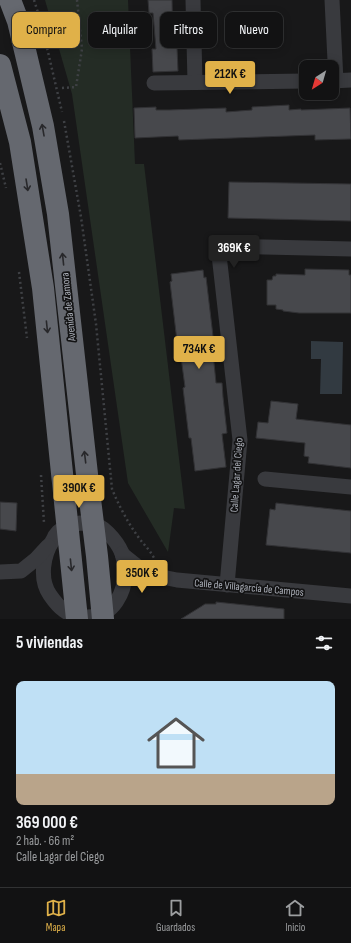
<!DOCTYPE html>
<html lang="es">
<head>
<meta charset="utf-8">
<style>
	body { margin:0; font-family:"Sofia Sans Condensed",sans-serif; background:#1b1b1c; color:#f1f3f6; height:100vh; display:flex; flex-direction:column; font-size:15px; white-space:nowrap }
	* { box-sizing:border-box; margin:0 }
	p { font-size:13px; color:#9c9ea0 }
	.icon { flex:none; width:22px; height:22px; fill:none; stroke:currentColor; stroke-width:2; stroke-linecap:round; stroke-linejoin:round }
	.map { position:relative; height:619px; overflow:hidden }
	.panel { display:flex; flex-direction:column; background:#121213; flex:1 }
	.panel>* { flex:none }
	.top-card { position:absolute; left:12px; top:12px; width:327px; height:36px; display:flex; gap:8px }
	.needle { width:26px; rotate:217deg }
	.buttons { position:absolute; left:299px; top:60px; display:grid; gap:8px }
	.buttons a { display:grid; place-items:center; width:40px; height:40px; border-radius:8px; background:#121213; box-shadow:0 2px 10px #0003,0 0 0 1px #313233; font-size:20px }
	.price { position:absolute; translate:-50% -34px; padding:0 9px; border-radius:4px; background:#e0b149; color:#111; font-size:13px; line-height:26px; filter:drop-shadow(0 1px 2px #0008) }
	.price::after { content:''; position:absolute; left:50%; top:24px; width:12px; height:9px; margin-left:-6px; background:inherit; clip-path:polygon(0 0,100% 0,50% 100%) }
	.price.current { background:#222; color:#fff }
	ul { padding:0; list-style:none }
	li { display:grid; align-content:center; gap:8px; height:212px; padding:0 16px }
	li span { display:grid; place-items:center; height:124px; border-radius:8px; color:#555 }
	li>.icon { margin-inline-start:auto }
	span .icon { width:72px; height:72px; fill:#fffc; stroke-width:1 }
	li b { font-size:17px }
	h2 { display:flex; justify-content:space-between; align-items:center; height:48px; padding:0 16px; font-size:17px }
	.tag { padding:0 14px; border-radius:8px; background:#121213; box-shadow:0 2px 10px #0003,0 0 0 1px #313233; font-size:14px; line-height:36px }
	.tag.current { background:#e0b149; color:#111 }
	.menu { display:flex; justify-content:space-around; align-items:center; height:56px; border-top:1px solid #313233; background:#121213; font-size:11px; color:#9c9ea0 }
	.menu a { display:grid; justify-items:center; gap:2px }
	.menu .current { color:#e0b149 }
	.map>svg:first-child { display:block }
</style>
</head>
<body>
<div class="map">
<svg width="351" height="619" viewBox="0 0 351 619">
	<rect width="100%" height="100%" fill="#181819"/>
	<path fill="#242c25" d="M 45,0 L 128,0 L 135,164 L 144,164 L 185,509 L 174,508 L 168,552 L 128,483 L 72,94 Z"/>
	<path fill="#323a41" d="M 311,341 L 343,342 L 342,394 L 320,394 L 321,359 L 311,359 Z"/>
	<g fill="#47484c" stroke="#323235">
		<path d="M 148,0 L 172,0 L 173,48 L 177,48 L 178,71 L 153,72 L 152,49 L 156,49 L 153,13 L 149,13 Z"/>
		<path d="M 289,105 L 289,110 L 301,109 L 301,110 L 350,108 L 351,139 L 315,140 L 315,135 L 179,140 L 178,136 L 135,138 L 134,108 L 156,107 L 156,110 L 169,110 L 226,108 L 226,112 L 252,110 L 252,107 Z"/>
		<path d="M 229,182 L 351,184 L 351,221 L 228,218 Z"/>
		<path d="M 305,269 L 349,270 L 349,275 L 351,275 L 351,313 L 299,313 L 283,311 L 283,310 L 276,309 L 276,305 L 267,305 L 267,280 L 272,280 L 273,276 L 276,276 L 276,274 L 305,275 Z"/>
		<path d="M 203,270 L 204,278 L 206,277 L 215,353 L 213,353 L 216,383 L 222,383 L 223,397 L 227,433 L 222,434 L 226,467 L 195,471 L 191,438 L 189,438 L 183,388 L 185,387 L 181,357 L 179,358 L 170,282 L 172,281 L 171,274 Z"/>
		<path d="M 271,401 L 298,404 L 296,419 L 351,425 L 351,468 L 308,463 L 309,457 L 304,456 L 305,443 L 256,438 L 258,422 L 268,423 Z"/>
		<path d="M 0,502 L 17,503 L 16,531 L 0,529 Z"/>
		<path d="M 276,503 L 351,511 L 351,553 L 266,545 L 270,509 L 275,510 Z"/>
		<path d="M 216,602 L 284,609 L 284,619 L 181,619 L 202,606 L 205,604 L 216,604 Z"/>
	</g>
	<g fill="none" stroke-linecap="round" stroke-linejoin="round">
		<g stroke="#3f4145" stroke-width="2.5" stroke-dasharray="2 3" stroke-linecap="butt">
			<path d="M 34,0 L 41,22 L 62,112"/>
			<path d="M 62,88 L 76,87 L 82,49 L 77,0"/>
			<path d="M 64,121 L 81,217 L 96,324 L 112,489 C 119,506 128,523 139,538 C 144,545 150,550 154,558"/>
			<path d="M 0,163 L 6,188"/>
			<path d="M 19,272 L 27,338"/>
			<path d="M 41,475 L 44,523"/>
		</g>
		<g stroke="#393a3e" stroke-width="15">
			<path d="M 193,0 L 195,82"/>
			<path d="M 332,0 L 336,81"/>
			<path d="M 332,81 L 351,80"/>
			<path d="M 154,83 L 306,81"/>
			<path d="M 265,479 L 351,487"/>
			<path d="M 80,523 C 84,523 89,523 92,524 C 98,525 104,529 108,533 C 114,539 119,546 122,553 C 123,557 124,561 124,565 C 128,591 113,619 84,617 C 67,616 59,608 50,595 C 39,579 43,555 53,540 C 54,537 56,534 58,532 C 64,527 73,525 80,523 Z"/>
			<path d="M 122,554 L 147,574 L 177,580 L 351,596"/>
			<path d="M 0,572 L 21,571 L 36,559 L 48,546"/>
			<path d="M 227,585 L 240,440 L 218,246 L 351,249"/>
		</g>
		<g stroke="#65686f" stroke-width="22">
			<path d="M 10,0 L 18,21 L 43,126 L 58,214 L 88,483 L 97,556 L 103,619"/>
			<path d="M 0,65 L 20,142 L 43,288 L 77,619"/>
		</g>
	</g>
	<defs><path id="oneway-shaft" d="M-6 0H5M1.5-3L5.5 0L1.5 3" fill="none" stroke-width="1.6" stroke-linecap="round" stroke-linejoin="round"/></defs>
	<g stroke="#28282b">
		<use href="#oneway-shaft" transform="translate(43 130) rotate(-100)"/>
		<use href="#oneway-shaft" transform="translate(27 185) rotate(81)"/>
		<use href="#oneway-shaft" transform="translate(63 259) rotate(-96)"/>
		<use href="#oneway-shaft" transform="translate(47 327) rotate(84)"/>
		<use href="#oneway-shaft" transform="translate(85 457) rotate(-97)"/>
		<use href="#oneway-shaft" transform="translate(71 565) rotate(84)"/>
	</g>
	<g text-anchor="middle" stroke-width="3.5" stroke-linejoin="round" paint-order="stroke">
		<g font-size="11" fill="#abafb8" stroke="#131314">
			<text transform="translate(68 307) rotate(-96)" y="4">Avenida de Zamora</text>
			<text transform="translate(236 475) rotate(-86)" y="4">Calle Lagar del Ciego</text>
			<text transform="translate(249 587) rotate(5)" y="4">Calle de Villagarcía de Campos</text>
		</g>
	</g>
</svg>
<div class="buttons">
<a><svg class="needle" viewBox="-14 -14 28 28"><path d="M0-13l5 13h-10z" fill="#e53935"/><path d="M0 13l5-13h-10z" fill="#9c9ea0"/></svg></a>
</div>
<b class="price" style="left:230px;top:95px">212K €</b>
<b class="price current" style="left:234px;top:269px">369K €</b>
<b class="price" style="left:199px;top:370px">734K €</b>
<b class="price" style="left:79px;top:509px">390K €</b>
<b class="price" style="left:142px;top:594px">350K €</b>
<div class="top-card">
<a class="tag current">Comprar</a>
<a class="tag">Alquilar</a>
<a class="tag">Filtros</a>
<a class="tag">Nuevo</a>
</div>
</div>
<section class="panel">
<h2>5 viviendas<svg class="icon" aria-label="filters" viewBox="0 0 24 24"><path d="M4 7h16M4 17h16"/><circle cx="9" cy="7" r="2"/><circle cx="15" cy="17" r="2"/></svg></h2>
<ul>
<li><span style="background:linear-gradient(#bfe0f5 75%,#b9a48a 0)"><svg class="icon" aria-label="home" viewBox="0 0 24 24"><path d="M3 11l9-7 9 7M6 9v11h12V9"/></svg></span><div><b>369 000 €</b><p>2 hab. · 66 m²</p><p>Calle Lagar del Ciego</p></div></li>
</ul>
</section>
<nav class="menu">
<a class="current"><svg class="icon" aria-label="map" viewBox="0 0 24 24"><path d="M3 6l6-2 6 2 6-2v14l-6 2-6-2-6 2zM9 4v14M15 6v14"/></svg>Mapa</a>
<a><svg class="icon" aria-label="saved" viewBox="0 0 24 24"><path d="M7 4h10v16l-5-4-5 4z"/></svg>Guardados</a>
<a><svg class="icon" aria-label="home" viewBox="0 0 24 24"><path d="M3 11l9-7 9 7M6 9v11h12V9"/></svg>Inicio</a>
</nav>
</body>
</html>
